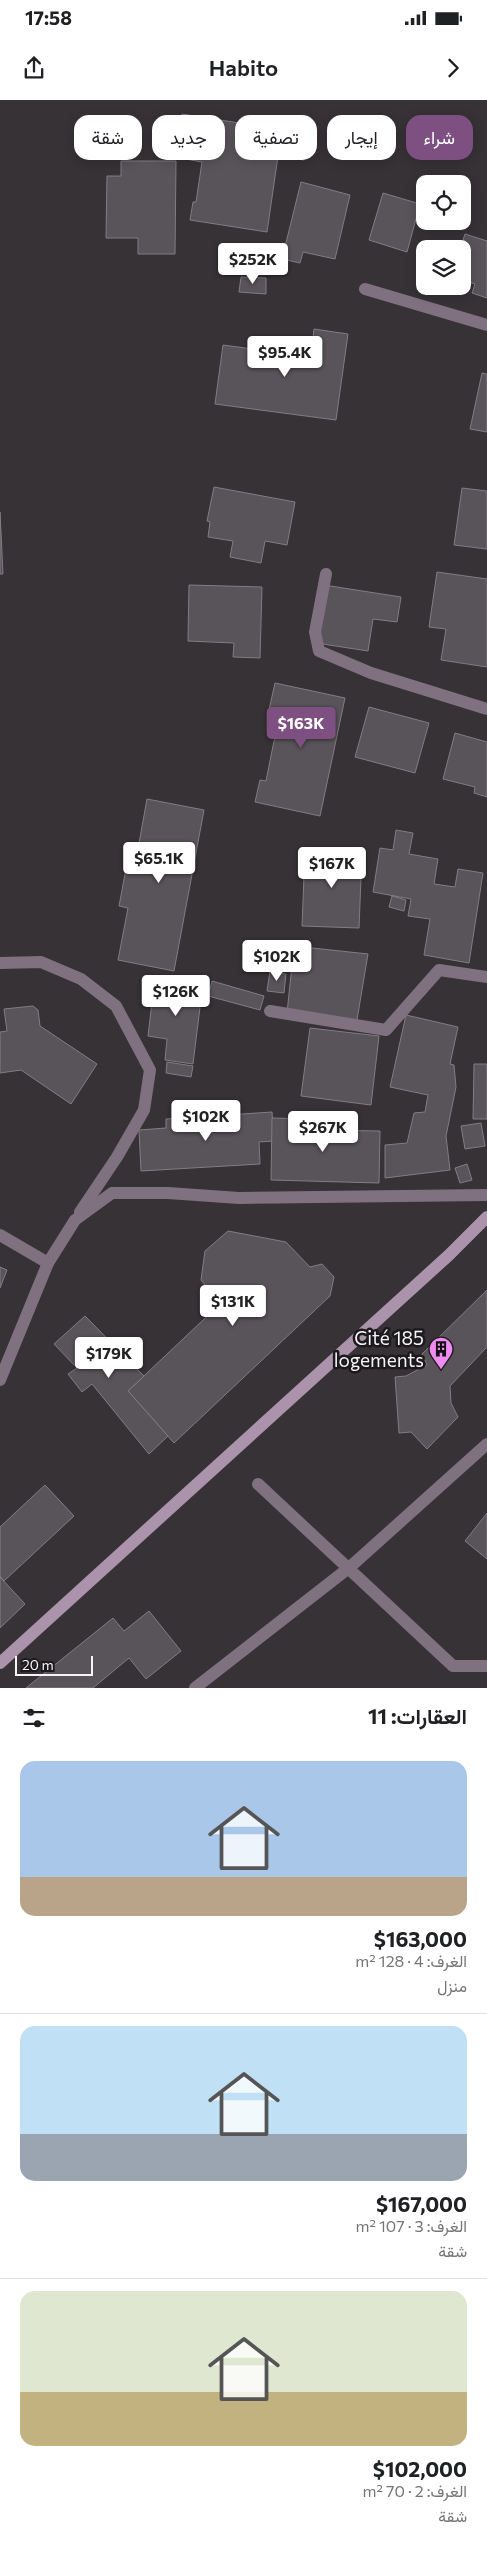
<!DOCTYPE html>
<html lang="ar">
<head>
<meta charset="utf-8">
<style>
	body { margin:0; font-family:Commissioner,Vazirmatn,sans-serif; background:#f6f6f6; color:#202124; direction:rtl; height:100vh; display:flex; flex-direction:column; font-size:19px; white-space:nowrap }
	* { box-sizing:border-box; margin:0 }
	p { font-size:16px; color:#757577 }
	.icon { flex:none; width:28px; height:28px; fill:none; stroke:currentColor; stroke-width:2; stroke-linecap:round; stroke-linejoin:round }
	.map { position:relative; height:1588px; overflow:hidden; direction:ltr }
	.details { display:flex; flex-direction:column; background:#fff; flex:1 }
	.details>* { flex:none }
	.guide { position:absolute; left:15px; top:15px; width:458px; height:45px; direction:rtl; display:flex; gap:10px }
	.tools { position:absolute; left:416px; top:75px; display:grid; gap:10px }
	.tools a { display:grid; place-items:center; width:55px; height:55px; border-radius:10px; background:#fff; box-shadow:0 2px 12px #0003; font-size:25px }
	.scale { position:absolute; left:15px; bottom:12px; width:78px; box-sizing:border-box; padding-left:5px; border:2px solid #f7f4f7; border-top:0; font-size:14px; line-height:18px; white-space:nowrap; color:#f7f4f7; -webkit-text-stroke:4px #1c1a1c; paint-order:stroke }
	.price { position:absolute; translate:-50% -42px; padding:0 11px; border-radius:5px; background:#fff; color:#222; font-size:16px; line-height:32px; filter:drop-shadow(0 1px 2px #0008) }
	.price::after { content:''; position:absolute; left:50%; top:30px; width:15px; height:11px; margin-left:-8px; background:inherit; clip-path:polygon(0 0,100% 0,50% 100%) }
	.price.active { background:#7e5081; color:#fff }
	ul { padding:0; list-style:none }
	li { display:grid; align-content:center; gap:10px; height:265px; padding:0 20px }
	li+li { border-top:1px solid #e0e0e0 }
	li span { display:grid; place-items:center; height:155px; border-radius:15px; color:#555 }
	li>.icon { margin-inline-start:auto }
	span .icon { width:90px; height:90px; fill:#fffc; stroke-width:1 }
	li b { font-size:21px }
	h2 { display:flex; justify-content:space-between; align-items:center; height:60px; padding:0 20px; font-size:21px }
	.chip { padding:0 18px; border-radius:15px; background:#fff; box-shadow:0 2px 12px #0003; font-size:18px; line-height:45px }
	.chip.active { background:#7e5081; color:#fff }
	.status { display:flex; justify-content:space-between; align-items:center; height:35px; padding:0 25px; background:#fff; direction:ltr }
	.status svg { height:14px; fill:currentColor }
	header { display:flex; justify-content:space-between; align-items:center; height:65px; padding:0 20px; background:#fff; font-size:22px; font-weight:600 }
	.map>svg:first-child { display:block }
</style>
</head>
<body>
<div class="status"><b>17:58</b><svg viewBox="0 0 49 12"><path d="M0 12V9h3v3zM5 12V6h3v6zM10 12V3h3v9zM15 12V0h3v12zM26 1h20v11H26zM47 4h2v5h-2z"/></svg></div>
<header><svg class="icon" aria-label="forward" viewBox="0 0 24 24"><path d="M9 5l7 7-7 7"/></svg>Habito<svg class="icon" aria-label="share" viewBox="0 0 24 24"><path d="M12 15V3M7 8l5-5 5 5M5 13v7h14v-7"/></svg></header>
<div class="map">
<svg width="487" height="1588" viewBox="0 0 487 1588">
	<rect width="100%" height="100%" fill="#363236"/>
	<g fill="#595459" stroke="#837d83">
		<path d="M 182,14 L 309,34 L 304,60 L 278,56 L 267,132 L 190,120 L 193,102 L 196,102 L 202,62 L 186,59 L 188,45 L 178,44 Z"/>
		<path d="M 121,61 L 176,61 L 175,154 L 138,154 L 138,138 L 106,138 L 107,76 L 121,76 Z"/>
		<path d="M 301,82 L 350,95 L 335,159 L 303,152 L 300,163 L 282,159 Z"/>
		<path d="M 383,93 L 420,104 L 407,152 L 369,140 Z"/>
		<path d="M 465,134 L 487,141 L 487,198 L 472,193 L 475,184 L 462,180 L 462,149 L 460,149 Z"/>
		<path d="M 241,177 L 266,178 L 266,194 L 239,192 Z"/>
		<path d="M 314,229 L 348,234 L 336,320 L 215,304 L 223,245 L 311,257 Z"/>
		<path d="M 482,273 L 487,274 L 487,332 L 470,329 Z"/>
		<path d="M 214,387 L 295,402 L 287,445 L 265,441 L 261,463 L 230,457 L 233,441 L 208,437 L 210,422 L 207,421 Z"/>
		<path d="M 462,388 L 487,391 L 487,449 L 454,445 Z"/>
		<path d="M 0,412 L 3,474 L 0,474 Z"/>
		<path d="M 437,472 L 487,479 L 487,567 L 441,560 L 446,529 L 429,527 Z"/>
		<path d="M 189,485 L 262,487 L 260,558 L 233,557 L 234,543 L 188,541 Z"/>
		<path d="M 324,485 L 401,497 L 397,522 L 373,519 L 368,551 L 316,543 Z"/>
		<path d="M 275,583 L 345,598 L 320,716 L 255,702 L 260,680 L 266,681 L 278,621 L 267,619 Z"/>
		<path d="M 369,607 L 429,623 L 415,673 L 355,657 Z"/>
		<path d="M 455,633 L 487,642 L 487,697 L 474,693 L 475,687 L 443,679 Z"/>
		<path d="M 147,699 L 204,710 L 174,871 L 118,860 L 128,808 L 119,806 L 129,753 L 137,754 Z"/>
		<path d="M 396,730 L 413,733 L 409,754 L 438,759 L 434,784 L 455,787 L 458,769 L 483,773 L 469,863 L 424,855 L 430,819 L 408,816 L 411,799 L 373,792 L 380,748 L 393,750 Z"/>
		<path d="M 305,750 L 362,752 L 359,828 L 302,826 Z"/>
		<path d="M 392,796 L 406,800 L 404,811 L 389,807 Z"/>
		<path d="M 294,846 L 368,854 L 356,926 L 287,913 Z"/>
		<path d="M 270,871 L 286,874 L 284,893 L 267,891 Z"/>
		<path d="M 155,877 L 203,883 L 193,964 L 165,960 L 167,939 L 148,936 Z"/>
		<path d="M 212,881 L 264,896 L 260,910 L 208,896 Z"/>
		<path d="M 33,906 L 38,910 L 40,926 L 97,964 L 71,1004 L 21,970 L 0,973 L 0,932 L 7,931 L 4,909 Z"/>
		<path d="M 406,915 L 458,927 L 450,964 L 454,965 L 456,987 L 446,1036 L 450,1070 L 385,1078 L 385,1045 L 407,1043 L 414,1013 L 425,1012 L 428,995 L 390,987 Z"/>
		<path d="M 310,928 L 379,936 L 371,1005 L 301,996 Z"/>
		<path d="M 167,962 L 193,966 L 191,977 L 166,973 Z"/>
		<path d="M 474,964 L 487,964 L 487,1019 L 473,1019 Z"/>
		<path d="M 272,1012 L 274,1041 L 259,1042 L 260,1064 L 141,1071 L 139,1030 L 166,1028 L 166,1019 Z"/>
		<path d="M 272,1018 L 317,1019 L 317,1030 L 380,1031 L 379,1083 L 271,1080 Z"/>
		<path d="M 481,1023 L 485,1046 L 465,1049 L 461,1026 Z"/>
		<path d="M 467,1064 L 472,1080 L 460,1083 L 455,1068 Z"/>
		<path d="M 228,1131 L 286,1142 L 310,1167 L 322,1164 L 334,1177 L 330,1196 L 174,1343 L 128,1291 L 220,1204 L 201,1180 L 205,1151 Z"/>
		<path d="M 0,1167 L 7,1170 L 0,1188 Z"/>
		<path d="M 487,1190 L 487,1247 L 450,1286 L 451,1303 L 458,1317 L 427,1349 L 411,1332 L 399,1333 L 395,1277 L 406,1276 L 427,1265 L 422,1254 Z"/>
		<path d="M 85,1216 L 144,1276 L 128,1291 L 168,1336 L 149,1354 L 92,1284 L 82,1292 L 68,1274 L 77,1268 L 54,1244 Z"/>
		<path d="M 45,1385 L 74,1416 L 4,1481 L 0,1476 L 0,1427 Z"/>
		<path d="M 487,1413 L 487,1459 L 465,1441 Z"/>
		<path d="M 0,1477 L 25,1504 L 0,1528 Z"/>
		<path d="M 149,1511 L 181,1551 L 146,1579 L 129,1558 L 93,1588 L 26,1588 L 113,1518 L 124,1531 Z"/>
	</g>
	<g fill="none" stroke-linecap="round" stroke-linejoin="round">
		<g stroke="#807180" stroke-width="12">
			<path d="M 258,1384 L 453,1566 L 487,1566"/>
			<path d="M 195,1588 L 350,1467 L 487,1344"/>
		</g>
		<g stroke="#807180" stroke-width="12">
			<path d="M 365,189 L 487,225"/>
			<path d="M 326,474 L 315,532 L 319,551 L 371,573 L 487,609"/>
			<path d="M 0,863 L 41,862 L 81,879 L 116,906 L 150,970 L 144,1010 L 117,1057 L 80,1112"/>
			<path d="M 270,911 L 386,930 L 439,870 L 487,877"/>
			<path d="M 0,1135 L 48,1163"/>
			<path d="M 0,1280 L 48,1163 L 75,1120 L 112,1093 L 168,1093 L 239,1098 L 487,1095"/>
		</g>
		<path stroke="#ab93ab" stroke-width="12" d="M 0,1563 L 449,1155 L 487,1117"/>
	</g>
	<defs>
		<symbol id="building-pin" viewBox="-11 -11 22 30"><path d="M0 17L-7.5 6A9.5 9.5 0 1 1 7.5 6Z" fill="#f28af3" stroke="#1c1a1c"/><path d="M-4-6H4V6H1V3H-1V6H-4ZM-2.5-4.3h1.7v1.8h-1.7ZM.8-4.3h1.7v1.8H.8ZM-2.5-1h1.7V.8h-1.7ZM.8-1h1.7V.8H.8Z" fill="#111"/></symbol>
	</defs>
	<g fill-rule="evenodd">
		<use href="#building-pin" x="427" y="1235" width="28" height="38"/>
	</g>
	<g text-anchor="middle" stroke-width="5" stroke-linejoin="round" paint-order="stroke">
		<g font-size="19" fill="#f7f4f7" stroke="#1c1a1c" text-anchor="end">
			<text x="424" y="1245">Cité 185<tspan x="424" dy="22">logements</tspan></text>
		</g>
	</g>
</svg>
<div class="tools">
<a><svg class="icon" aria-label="locate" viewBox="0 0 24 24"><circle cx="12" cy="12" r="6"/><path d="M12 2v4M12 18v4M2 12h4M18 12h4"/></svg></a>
<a><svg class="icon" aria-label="layers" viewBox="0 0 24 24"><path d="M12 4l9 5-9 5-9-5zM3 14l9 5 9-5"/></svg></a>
</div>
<div class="scale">20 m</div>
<b class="price" style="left:253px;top:185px">$252K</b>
<b class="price" style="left:285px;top:278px">$95.4K</b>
<b class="price active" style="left:301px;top:649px">$163K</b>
<b class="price" style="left:159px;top:784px">$65.1K</b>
<b class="price" style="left:332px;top:789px">$167K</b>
<b class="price" style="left:277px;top:882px">$102K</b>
<b class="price" style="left:176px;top:917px">$126K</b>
<b class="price" style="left:206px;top:1042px">$102K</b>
<b class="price" style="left:323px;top:1053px">$267K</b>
<b class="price" style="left:233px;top:1227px">$131K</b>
<b class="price" style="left:109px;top:1279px">$179K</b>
<div class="guide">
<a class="chip active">شراء</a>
<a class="chip">إيجار</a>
<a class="chip">تصفية</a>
<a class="chip">جديد</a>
<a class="chip">شقة</a>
</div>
</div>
<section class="details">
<h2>العقارات: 11<svg class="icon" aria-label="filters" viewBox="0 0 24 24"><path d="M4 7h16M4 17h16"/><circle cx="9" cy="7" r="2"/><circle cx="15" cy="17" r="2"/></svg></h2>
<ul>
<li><span style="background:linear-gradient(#a9c7e8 75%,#b9a48a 0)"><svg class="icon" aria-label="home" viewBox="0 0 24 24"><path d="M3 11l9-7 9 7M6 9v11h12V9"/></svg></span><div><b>$163,000</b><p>الغرف: 4 · 128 m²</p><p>منزل</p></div></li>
<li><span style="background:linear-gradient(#bfe0f5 70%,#9aa5b1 0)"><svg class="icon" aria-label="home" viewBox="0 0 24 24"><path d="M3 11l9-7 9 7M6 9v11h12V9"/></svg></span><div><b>$167,000</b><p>الغرف: 3 · 107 m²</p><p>شقة</p></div></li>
<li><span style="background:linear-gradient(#dfe7d0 65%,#c2b280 0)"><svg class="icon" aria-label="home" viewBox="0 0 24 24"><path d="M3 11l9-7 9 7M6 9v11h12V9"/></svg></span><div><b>$102,000</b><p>الغرف: 2 · 70 m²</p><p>شقة</p></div></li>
</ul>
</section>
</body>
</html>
